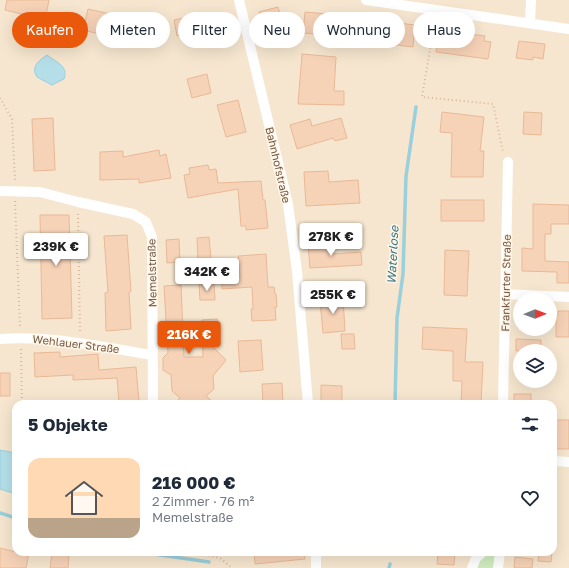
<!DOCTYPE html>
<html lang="de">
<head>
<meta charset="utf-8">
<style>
	body { margin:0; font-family:"Golos Text",sans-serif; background:#f2f2f3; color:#1f2937; height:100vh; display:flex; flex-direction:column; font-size:15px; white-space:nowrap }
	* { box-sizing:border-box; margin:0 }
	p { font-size:13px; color:#747a83 }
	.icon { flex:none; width:22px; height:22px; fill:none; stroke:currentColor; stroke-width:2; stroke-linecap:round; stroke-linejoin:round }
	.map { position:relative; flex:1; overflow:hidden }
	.details { position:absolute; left:12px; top:400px; width:545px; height:156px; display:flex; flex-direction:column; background:#fff; border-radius:12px; box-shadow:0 4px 16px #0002 }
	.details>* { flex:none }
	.top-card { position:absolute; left:12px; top:12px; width:545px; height:36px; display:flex; gap:8px }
	.needle { width:26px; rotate:89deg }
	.controls { position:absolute; left:513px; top:292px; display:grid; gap:8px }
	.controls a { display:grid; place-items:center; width:44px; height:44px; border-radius:50%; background:#fff; box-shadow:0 4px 16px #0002; font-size:20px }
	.price { position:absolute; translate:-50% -34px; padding:0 9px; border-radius:4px; background:#fff; color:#222; font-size:13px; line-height:26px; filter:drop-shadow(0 1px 2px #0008) }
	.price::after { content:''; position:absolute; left:50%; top:24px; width:12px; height:9px; margin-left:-6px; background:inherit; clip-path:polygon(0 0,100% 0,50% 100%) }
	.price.selected { background:#ea580c; color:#fff }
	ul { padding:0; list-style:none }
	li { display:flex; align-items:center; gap:12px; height:100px; padding:0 16px }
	li span { display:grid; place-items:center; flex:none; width:112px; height:80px; border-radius:12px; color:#555 }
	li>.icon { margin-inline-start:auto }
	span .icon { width:48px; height:48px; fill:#fffc; stroke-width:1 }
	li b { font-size:17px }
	h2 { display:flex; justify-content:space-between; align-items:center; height:48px; padding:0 16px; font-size:17px }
	.chip { padding:0 14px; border-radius:18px; background:#fff; box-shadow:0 4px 16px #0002; font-size:14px; line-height:36px }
	.chip.selected { background:#ea580c; color:#fff }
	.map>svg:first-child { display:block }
</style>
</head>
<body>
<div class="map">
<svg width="569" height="568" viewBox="0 0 569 568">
	<rect width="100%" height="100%" fill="#fef4e1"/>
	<path fill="#f6e6cf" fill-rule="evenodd" d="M 0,0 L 569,0 L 569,568 L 0,568 ZM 520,299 L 550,299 L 550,329 L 520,329 ZM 520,351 L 550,351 L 550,381 L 520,381 ZM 16,404 L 553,404 L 553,552 L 16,552 Z"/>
	<path fill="#d0ecbf" d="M 489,552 L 498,552 L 496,568 L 477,568 L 480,560 Z"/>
	<g fill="#b4dfe9" stroke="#9acfdc">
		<path d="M 47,55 C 56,62 69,66 64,79 L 52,85 L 37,77 L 35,73 C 33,64 40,60 47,55 Z"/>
		<path d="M 0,450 L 16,453 L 16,494 L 0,489 Z"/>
	</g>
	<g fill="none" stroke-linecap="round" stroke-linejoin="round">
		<g stroke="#9acfdc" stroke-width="3.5">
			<path d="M 395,404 L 397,318 L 403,274 L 406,176 L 416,107"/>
			<path d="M 0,513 L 16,518"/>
			<path d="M 140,552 L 209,562"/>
			<path d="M 389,568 L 390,564"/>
		</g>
	</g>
	<g fill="#f6d2b7" stroke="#e9b996">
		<path d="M 7,0 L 49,0 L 45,20 L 5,10 Z"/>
		<path d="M 278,7 L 286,35 L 266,40 L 259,12 Z"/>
		<path d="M 88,9 L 128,18 L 123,40 L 83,30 Z"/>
		<path d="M 305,12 L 328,14 L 326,35 L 303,33 Z"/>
		<path d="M 213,13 L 217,31 L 209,33 L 210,37 L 194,40 L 193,32 L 177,36 L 174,20 L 184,18 L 185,19 Z"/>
		<path d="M 350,17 L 415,25 L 413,47 L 347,39 Z"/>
		<path d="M 440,30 L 485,36 L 484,41 L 491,42 L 488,59 L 436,52 Z"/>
		<path d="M 519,41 L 545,44 L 543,59 L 533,57 L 533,60 L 516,58 Z"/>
		<path d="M 302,54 L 336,57 L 334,91 L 344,91 L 344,105 L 298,104 Z"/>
		<path d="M 207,74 L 211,93 L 192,98 L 187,79 Z"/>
		<path d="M 238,100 L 246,132 L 226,137 L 217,105 Z"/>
		<path d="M 442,112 L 484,117 L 480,151 L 484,151 L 483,177 L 451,177 L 452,133 L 440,132 Z"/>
		<path d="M 524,112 L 542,113 L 541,135 L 523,134 Z"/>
		<path d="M 53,118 L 55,170 L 34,171 L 32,119 Z"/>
		<path d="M 341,118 L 347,138 L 335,141 L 333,138 L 297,149 L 290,125 L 310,119 L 312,126 Z"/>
		<path d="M 159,150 L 160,156 L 166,154 L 171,178 L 139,183 L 139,179 L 100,180 L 100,152 L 123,151 L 123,157 Z"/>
		<path d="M 208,165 L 209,170 L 216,169 L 218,183 L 261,181 L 263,200 L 265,200 L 268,228 L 246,230 L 246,226 L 241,226 L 238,189 L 188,198 L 184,175 L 190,174 L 189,168 Z"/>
		<path d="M 328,171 L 329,182 L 358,180 L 360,203 L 306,206 L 304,172 Z"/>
		<rect x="441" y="200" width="43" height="21"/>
		<path d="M 533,204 L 569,205 L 569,224 L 551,224 L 551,234 L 545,234 L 545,261 L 569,262 L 569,283 L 557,283 L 557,272 L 522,271 L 522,248 L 533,249 Z"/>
		<path d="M 40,215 L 69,215 L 72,318 L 42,319 Z"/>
		<path d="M 127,235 L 131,291 L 129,292 L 131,329 L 106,331 L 105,293 L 108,292 L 104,236 Z"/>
		<path d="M 209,237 L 211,259 L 198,260 L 197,238 Z"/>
		<path d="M 179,239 L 180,262 L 167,263 L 166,240 Z"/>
		<path d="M 330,243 L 331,254 L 361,252 L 362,265 L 310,268 L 308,244 Z"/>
		<path d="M 445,250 L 469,251 L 467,296 L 444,295 Z"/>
		<path d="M 266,254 L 268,287 L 274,287 L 275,294 L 276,294 L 277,307 L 275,307 L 276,320 L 252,321 L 251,309 L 253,309 L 252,287 L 222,289 L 222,279 L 240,277 L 238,256 Z"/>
		<path d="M 214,283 L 215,300 L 200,300 L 199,284 Z"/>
		<path d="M 181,285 L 184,357 L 203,357 L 202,320 L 217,319 L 218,338 L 205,339 L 226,360 L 213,376 L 214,389 L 206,396 L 215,404 L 174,404 L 180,398 L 172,391 L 171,375 L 163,370 L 163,358 L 168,353 L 164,286 Z"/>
		<path d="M 343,298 L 345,331 L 323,333 L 320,300 Z"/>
		<path d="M 558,311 L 569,311 L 569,337 L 556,337 L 556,315 L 558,315 Z"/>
		<path d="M 423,327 L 467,329 L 465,362 L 483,362 L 481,404 L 461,404 L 462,381 L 453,381 L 453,351 L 422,349 Z"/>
		<path d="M 341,334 L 354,334 L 355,349 L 342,349 Z"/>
		<path d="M 516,339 L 541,340 L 541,351 L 516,351 Z"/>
		<path d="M 261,340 L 263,370 L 240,372 L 238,341 Z"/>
		<path d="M 60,352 L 60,357 L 98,354 L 99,370 L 136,367 L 139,401 L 119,403 L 117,378 L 73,380 L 73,375 L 35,377 L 34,353 Z"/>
		<rect x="0" y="373" width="10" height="23"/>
		<path d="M 282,383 L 283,404 L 263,404 L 262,384 Z"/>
		<path d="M 321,385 L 342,386 L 342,404 L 321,404 Z"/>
		<rect x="514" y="394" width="17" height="10"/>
		<rect x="556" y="420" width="13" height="29"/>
		<path d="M 0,548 L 16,552 L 29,553 L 26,568 L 0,568 Z"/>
		<path d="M 254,552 L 304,552 L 305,559 L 255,564 Z"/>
		<path d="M 438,552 L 455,552 L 454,565 L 437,564 Z"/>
		<path d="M 539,552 L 552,552 L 551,562 L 538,561 Z"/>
		<path d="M 52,553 L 69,555 L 68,568 L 50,568 Z"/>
		<path d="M 515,557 L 533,559 L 532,568 L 514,568 Z"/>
	</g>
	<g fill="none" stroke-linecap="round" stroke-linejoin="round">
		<g stroke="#dab59a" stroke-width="2" stroke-dasharray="1 3" stroke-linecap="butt">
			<path d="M 435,20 L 422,97 L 493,104 L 503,152"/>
			<path d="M 0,98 L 12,119 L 15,181"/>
			<path d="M 15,201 L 20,327"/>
			<path d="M 78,214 L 80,333"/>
			<path d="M 21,349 L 22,404"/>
			<path d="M 193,552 L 220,558 L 232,568"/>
		</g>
		<g stroke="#fff" stroke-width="10">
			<path d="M 239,0 L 288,204 L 297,271 L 308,404"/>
			<path d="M 366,0 L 569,29"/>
			<path d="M 530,23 L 531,0"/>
			<path d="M 0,191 L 40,192 L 78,202 L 133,214 L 146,222 L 152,237 L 153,404"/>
			<path d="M 505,294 L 569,297"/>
			<path d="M 0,339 C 51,335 102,347 152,355"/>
			<path d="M 503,404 L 508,162"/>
			<path d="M 553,461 L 569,462"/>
			<path d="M 316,568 L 316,552"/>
			<path d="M 472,568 L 476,558 L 483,552"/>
			<path d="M 498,568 L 500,552"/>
		</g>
	</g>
	<g text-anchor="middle" stroke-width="3" stroke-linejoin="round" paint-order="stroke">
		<g font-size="11" fill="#775946" stroke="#fff7e9">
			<text transform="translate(278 165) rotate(77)" y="4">Bahnhofstraße</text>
			<text transform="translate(152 273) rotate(-91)" y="4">Memelstraße</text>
			<text transform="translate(506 283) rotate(-89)" y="4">Frankfurter Straße</text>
			<text transform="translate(76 344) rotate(7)" y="4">Wehlauer Straße</text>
		</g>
		<g font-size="12" font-style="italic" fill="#3b7786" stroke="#fff7e9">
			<text transform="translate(393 255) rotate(-87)" y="4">Waterlose</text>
		</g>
	</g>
</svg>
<div class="controls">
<a><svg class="needle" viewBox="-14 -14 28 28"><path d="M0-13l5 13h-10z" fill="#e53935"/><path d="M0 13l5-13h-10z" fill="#747a83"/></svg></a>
<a><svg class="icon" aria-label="layers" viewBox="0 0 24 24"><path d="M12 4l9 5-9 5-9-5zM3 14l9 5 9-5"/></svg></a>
</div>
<b class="price" style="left:331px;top:257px">278K €</b>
<b class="price" style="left:56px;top:267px">239K €</b>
<b class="price" style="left:207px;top:292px">342K €</b>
<b class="price" style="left:333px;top:315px">255K €</b>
<b class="price selected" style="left:189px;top:355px">216K €</b>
<div class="top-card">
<a class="chip selected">Kaufen</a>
<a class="chip">Mieten</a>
<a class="chip">Filter</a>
<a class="chip">Neu</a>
<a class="chip">Wohnung</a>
<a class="chip">Haus</a>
</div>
<section class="details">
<h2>5 Objekte<svg class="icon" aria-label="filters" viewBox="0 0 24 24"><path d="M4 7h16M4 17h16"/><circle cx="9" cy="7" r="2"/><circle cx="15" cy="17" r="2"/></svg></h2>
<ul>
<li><span style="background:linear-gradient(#ffd9b3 75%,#b9a48a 0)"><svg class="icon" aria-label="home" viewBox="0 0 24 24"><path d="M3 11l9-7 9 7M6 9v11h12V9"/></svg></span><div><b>216 000 €</b><p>2 Zimmer · 76 m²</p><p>Memelstraße</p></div><svg class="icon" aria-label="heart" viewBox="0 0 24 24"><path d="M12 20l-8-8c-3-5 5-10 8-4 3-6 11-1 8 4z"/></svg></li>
</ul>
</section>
</div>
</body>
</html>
